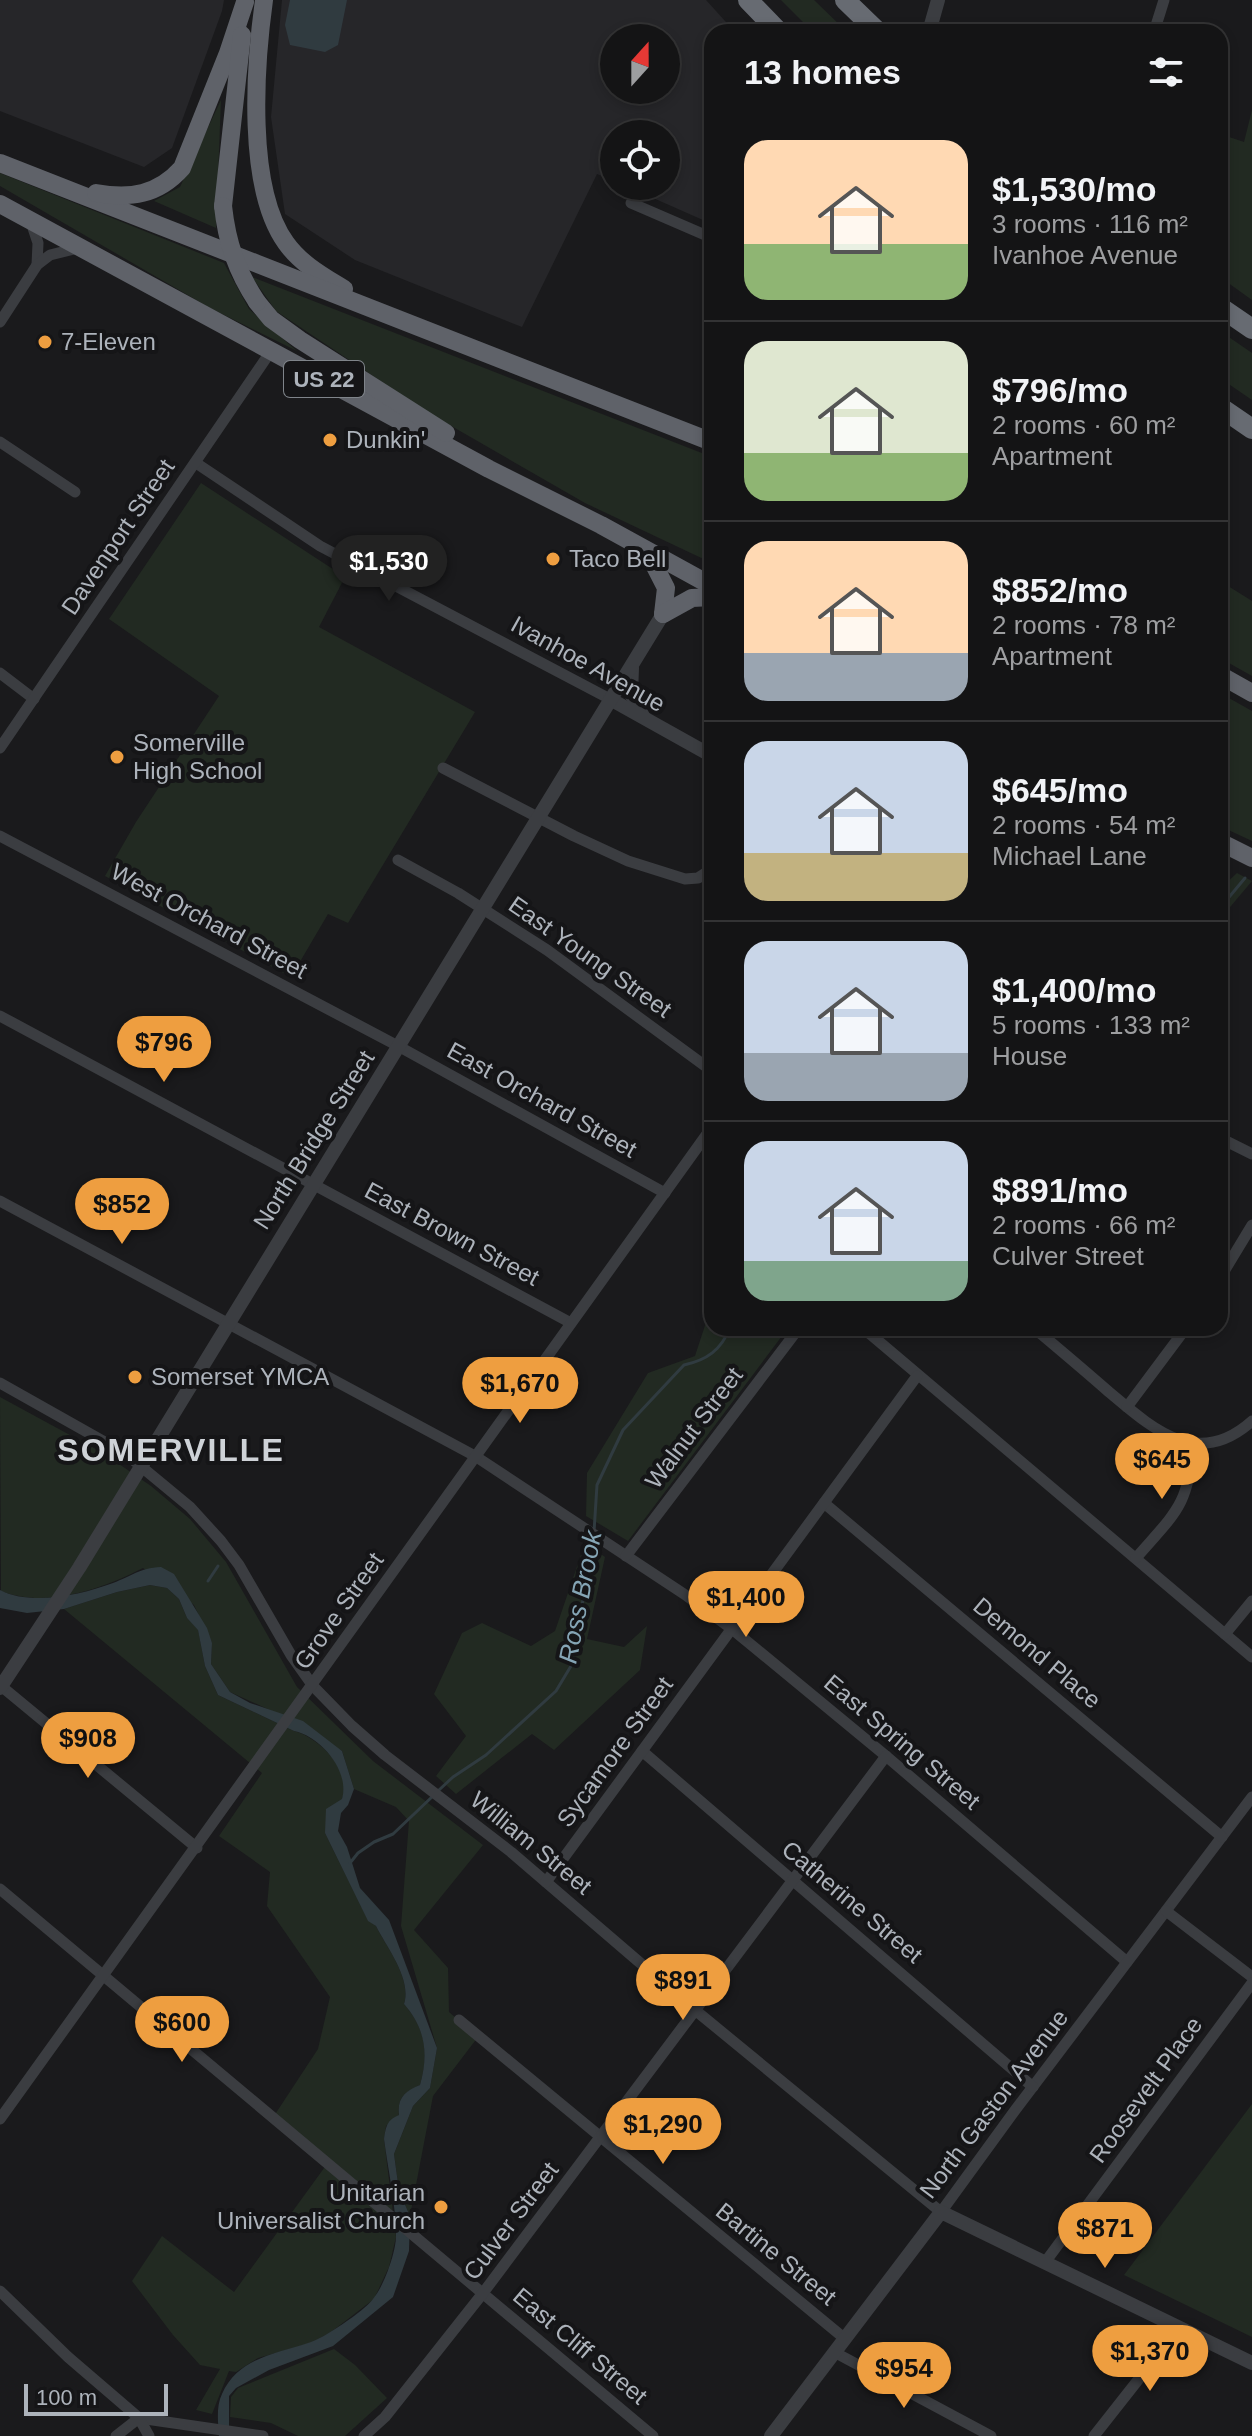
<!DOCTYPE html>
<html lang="en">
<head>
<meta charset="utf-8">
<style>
	body { margin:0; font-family:Helvetica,sans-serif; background:#1d1d1e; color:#f1f3f6; height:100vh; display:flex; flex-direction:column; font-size:30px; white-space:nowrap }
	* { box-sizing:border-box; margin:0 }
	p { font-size:26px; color:#9d9ea0 }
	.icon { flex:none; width:44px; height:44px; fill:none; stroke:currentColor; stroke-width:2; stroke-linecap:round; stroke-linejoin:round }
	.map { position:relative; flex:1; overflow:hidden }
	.details { position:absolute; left:704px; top:24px; width:524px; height:1312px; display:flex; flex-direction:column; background:#141415; border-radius:24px; box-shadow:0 4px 12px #0003,0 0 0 2px #333334 }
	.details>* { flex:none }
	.needle { width:52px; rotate:21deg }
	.buttons { position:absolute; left:600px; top:24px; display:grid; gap:16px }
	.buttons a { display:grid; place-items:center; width:80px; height:80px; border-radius:50%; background:#141415; box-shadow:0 4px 12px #0003,0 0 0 2px #333334; font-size:40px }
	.scale { position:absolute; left:24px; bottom:20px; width:144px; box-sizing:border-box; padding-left:8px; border:4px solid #adb3bb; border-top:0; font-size:22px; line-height:28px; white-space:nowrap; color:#adb3bb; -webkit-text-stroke:6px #151517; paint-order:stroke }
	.price { position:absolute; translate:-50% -68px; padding:0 18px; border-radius:28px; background:#ee9e40; color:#111; font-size:26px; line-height:52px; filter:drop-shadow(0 2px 4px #0008) }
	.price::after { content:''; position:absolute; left:50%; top:48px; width:24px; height:18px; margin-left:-12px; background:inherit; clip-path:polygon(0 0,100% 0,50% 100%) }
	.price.active { background:#222; color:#fff }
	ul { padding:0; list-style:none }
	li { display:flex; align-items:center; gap:24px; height:200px; padding:0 40px }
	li+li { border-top:2px solid #333334 }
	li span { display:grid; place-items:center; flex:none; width:224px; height:160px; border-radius:24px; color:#555 }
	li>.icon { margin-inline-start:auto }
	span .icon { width:96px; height:96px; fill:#fffc; stroke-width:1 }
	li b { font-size:34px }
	h2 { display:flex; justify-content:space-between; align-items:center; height:96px; padding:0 40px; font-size:34px }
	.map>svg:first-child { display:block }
</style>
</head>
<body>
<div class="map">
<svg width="1252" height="2436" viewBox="0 0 1252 2436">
	<rect width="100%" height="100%" fill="#1a1a1c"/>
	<g fill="#262629" fill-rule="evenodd">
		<path d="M 0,0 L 224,0 L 222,11 L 172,148 L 144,167 L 0,111 Z"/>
		<path d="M 282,0 L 706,0 L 735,32 L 712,32 L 712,224 L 626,186 L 666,186 L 666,134 L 614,134 L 614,181 L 597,174 L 522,327 L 355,260 L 285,214 L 271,117 ZM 614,38 L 666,38 L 666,90 L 614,90 Z"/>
	</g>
	<g fill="#222a22">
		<path d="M 781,0 L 814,0 L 847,32 L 813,32 Z"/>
		<path d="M 221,100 L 216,228 L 154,201 L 180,187 Z"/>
		<path d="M 1252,110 L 1252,300 L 1220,277 L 1220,134 L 1244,142 Z"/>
		<path d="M 0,173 L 224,263 L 249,309 L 297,351 L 210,308 L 0,186 Z"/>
		<path d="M 252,277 L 712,457 L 712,563 L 585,503 L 427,412 L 276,311 Z"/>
		<path d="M 1220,331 L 1252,353 L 1252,400 L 1220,378 Z"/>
		<path d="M 201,483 L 345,577 L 319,627 L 475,712 L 348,923 L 328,914 L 291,977 L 105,876 L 136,822 L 219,696 L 109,619 Z"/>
		<path d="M 1220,581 L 1252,601 L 1252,676 L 1220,658 Z"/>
		<path d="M 1220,693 L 1252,711 L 1252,841 L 1220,826 Z"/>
		<path d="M 1237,873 L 1252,881 L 1220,919 L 1220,889 Z"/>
		<path d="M 712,1304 L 712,1328 L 788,1328 L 628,1541 L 586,1516 L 587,1473 L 648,1373 L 695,1356 Z"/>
		<path d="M 0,1397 L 103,1453 L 151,1486 L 190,1519 L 226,1562 L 297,1687 L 373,1761 L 483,1845 L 414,1930 L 448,1968 L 449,2012 L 478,2037 L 433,2096 L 410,2216 L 399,2191 L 394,2154 L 413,2106 L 430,2088 L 437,2048 L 401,1926 L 409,1821 L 396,1807 L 354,1789 L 342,1751 L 272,1711 L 230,1692 L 211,1664 L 212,1643 L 194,1605 L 143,1568 C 102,1589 46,1609 1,1591 Z"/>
		<path d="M 585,1543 L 605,1557 L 587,1639 L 624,1647 L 647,1626 L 640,1670 L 554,1750 L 532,1734 L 456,1794 L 436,1776 L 466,1736 L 434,1694 L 462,1633 L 482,1623 L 531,1646 L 555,1631 Z"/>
		<path d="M 150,1585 L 167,1588 L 179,1599 L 187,1618 L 198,1629 L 205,1666 L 218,1695 L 294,1731 C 316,1736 349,1767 344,1791 C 342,1806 332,1820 325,1833 L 368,1920 L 376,1926 C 387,1948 412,1979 404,2004 C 426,2029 429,2053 420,2085 C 405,2092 397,2098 399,2115 L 386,2126 L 384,2139 L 396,2237 L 389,2267 L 374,2299 L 331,2332 L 311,2343 L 258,2358 L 236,2372 L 229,2371 L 212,2414 L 196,2410 L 220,2369 L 200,2365 L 173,2335 L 132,2281 L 162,2236 L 234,2292 L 327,2164 L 272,2119 L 318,2049 L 330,1997 L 267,1906 L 270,1872 L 219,1836 L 262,1773 L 64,1609 L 117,1592 Z"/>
		<path d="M 1252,2104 L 1252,2337 L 1124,2275 Z"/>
		<path d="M 334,2349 L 355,2365 L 387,2398 L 345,2436 L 298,2436 L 271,2423 L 230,2417 L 231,2397 L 238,2388 Z"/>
	</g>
	<g fill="#303b40">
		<path d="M 290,0 L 347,0 L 338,45 L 325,52 L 290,45 L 285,25 Z"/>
		<path d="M 161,1567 L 174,1574 L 207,1628 L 212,1643 L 211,1664 L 230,1692 L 250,1703 L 303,1721 L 342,1751 L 354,1789 L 348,1805 L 341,1813 L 338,1831 L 347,1847 L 360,1888 L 389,1920 L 437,2048 L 430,2088 L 413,2106 L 394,2154 L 399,2191 L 410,2216 L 409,2251 L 393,2297 L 333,2346 L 269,2370 L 236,2388 L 229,2396 L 229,2436 L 219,2436 C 218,2423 216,2406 222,2394 C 238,2358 275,2354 308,2343 C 323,2339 364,2311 373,2299 C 384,2286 396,2252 396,2236 C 396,2204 388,2170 384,2139 C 386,2126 387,2120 399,2115 C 397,2098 405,2091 420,2085 C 429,2053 425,2028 404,2004 C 412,1979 387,1948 376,1926 L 368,1921 L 325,1833 L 326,1809 L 342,1799 C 350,1772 322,1737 294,1731 L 218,1695 L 205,1666 L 198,1630 L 187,1618 L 179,1599 L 167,1588 L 150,1585 L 117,1592 L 64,1609 L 27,1613 L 0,1608 L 0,1590 C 30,1606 81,1595 113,1583 C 132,1576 139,1568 161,1567 Z"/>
	</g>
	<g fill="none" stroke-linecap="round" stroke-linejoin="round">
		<g stroke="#303b40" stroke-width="3">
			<path d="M 1220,908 L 1245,878"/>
			<path d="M 594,1532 L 597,1485 L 623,1430 L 684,1365 C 707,1360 721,1350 730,1328"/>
			<path d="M 208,1581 L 218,1566"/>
			<path d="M 439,1790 L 453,1777 L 486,1755 L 556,1691 L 571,1666 L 594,1539"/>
			<path d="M 350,1863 L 358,1853 L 374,1842 L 393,1834 L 433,1796"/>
		</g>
		<g stroke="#3b3d41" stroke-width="11">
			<path d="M 1154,32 L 1164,0"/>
			<path d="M 631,203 L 712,238"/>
			<path d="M 31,222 L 38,243 L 37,265"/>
			<path d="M 0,322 L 37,265 L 50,255 L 78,248"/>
			<path d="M 0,442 L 75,492"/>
			<path d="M 196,463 L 320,546 L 610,699"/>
			<path d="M 0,673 L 34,699"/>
			<path d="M 0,748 L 271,351"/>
			<path d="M 443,768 L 574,836 L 628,861 L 685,879 L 698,878 L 712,869"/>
			<path d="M 0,836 L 398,1046 L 665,1193"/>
			<path d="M 398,860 L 458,893 L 547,950 L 712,1071"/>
			<path d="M 0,1016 L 571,1323"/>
			<path d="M 1220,1138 L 1252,1154"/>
			<path d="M 0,1201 L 475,1456 L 687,1596 L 732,1629 L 886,1756 L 1127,1962"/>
			<path d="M 1220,1278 L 1252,1225"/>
			<path d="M 863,1328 L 1252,1657"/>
			<path d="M 1034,1328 C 1059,1349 1084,1370 1109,1392 C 1153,1429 1197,1470 1252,1421"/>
			<path d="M 0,1383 L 126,1454 L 190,1507 L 221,1541 L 239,1565 L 291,1655 L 313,1686 L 352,1726 L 385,1755 L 511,1852 L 695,2010 L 941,2212 L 1016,2109 L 1252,1797"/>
			<path d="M 1127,1407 L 1186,1328"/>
			<path d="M 824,1503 L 1222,1837"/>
			<path d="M 626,1556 L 799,1328"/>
			<path d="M 1136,1558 C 1175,1513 1189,1506 1193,1444"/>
			<path d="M 1225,1634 L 1252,1601"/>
			<path d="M 1,1686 L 197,1848"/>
			<path d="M 642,1751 L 1033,2087"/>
			<path d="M 546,1882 L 917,1376"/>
			<path d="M 0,1889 L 653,2436"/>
			<path d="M 1166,1911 L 1252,1977"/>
			<path d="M 459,2020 L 844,2338"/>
			<path d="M 0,2119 L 712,1127"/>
			<path d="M 1046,2261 L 1252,1983"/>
			<path d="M 0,2291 L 68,2357 L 139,2418 L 263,2436"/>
			<path d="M 834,2352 L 991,2436"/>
			<path d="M 116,2436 L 139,2418 L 149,2436"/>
			<path d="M 364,2436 L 385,2417 L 483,2293 L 886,1756"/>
			<path d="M 1094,2436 L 1179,2328"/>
		</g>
		<g stroke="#3b3d41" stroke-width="14">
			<path d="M 929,32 L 938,0"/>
			<path d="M 632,668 L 631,694 L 643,716"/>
			<path d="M 610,699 L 712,756"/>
			<path d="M 0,1688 L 79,1568 L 663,614"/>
			<path d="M 771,2436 L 941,2212 L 1252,2363"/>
		</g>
		<g stroke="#5f6269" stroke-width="18">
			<path d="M 264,0 C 255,65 246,188 286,243 C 301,264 323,276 344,289"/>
			<path d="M 0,163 L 712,442"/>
			<path d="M 96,193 C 130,199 158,195 182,168 L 228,53 L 245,2"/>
			<path d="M 0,204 L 489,469 L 601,525 L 712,586"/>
			<path d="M 223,206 L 242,35"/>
			<path d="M 257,302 L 271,319 L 300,340 L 446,433"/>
			<path d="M 647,551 L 666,588 L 663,614"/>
			<path d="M 663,614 L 692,598 L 712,597"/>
			<path d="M 1220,675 L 1252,693"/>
			<path d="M 1220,842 L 1252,858"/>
		</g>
		<g stroke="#676b72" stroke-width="20">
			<path d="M 748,0 L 779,32"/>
			<path d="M 845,0 L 878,32"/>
			<path d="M 1220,307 L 1252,329"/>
			<path d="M 1220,407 L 1252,429"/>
		</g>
		<path stroke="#5f6269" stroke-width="18" d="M 223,206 C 227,243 237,272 257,302"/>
	</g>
	<g fill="#ee9e40" stroke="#151517" stroke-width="3">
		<circle cx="45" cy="342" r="8"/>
		<circle cx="330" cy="440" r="8"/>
		<circle cx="553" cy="559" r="8"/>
		<circle cx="117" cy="757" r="8"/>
		<circle cx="135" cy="1377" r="8"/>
		<circle cx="441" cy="2207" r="8"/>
	</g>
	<g text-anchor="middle" stroke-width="8" stroke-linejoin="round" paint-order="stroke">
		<rect fill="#151517" stroke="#7f848a" stroke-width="2" x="284" y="361" width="80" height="36" rx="6"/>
		<g font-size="22" font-weight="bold" fill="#adb3bb">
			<text x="324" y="387">US 22</text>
		</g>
		<g font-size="24" fill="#adb3bb" stroke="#151517" text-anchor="start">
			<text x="61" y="350">7-Eleven</text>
			<text x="346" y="448">Dunkin'</text>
			<text x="569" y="567">Taco Bell</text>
			<text x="133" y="751">Somerville<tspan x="133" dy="28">High School</tspan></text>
			<text x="151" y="1385">Somerset YMCA</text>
			<text x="425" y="2201" text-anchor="end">Unitarian<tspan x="425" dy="28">Universalist Church</tspan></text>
		</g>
		<g font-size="24" fill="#adb3bb" stroke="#151517">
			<text transform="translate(118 537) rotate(-56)" y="8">Davenport Street</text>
			<text transform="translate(588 664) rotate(29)" y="8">Ivanhoe Avenue</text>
			<text transform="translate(209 921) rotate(28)" y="8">West Orchard Street</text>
			<text transform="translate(590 957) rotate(35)" y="8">East Young Street</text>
			<text transform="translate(542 1100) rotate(29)" y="8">East Orchard Street</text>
			<text transform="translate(314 1140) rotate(-58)" y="8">North Bridge Street</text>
			<text transform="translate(452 1234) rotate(28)" y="8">East Brown Street</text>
			<text transform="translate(694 1428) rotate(-53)" y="8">Walnut Street</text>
			<text transform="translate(339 1611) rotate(-55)" y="8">Grove Street</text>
			<text transform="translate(1037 1653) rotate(40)" y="8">Demond Place</text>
			<text transform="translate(902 1742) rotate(40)" y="8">East Spring Street</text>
			<text transform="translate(615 1752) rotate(-54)" y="8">Sycamore Street</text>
			<text transform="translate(531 1843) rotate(39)" y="8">William Street</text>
			<text transform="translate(852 1902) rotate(40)" y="8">Catherine Street</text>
			<text transform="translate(1146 2090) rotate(-54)" y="8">Roosevelt Place</text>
			<text transform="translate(994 2104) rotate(-53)" y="8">North Gaston Avenue</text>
			<text transform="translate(511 2221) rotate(-53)" y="8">Culver Street</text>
			<text transform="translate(776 2254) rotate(39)" y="8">Bartine Street</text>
			<text transform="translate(580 2346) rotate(40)" y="8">East Cliff Street</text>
		</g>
		<g font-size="26" font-style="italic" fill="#85a5b5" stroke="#151517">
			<text transform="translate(580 1597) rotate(-79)" y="9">Ross Brook</text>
		</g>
		<g font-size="32" font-weight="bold" letter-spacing="2" fill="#ced2d7" stroke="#151517">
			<text x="171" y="1461">SOMERVILLE</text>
		</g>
	</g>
</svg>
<div class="buttons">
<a><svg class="needle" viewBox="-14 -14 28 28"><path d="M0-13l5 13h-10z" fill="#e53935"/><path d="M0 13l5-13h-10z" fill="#9d9ea0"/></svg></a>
<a><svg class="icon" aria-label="locate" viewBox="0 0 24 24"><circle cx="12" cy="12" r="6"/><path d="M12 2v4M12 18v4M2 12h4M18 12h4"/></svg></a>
</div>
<div class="scale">100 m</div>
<b class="price active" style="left:389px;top:603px">$1,530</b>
<b class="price" style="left:164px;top:1084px">$796</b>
<b class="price" style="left:122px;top:1246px">$852</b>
<b class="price" style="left:520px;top:1425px">$1,670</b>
<b class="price" style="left:1162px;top:1501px">$645</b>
<b class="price" style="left:746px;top:1639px">$1,400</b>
<b class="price" style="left:88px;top:1780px">$908</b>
<b class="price" style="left:683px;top:2022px">$891</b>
<b class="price" style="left:182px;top:2064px">$600</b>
<b class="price" style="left:663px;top:2166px">$1,290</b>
<b class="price" style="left:1105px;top:2270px">$871</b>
<b class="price" style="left:1150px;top:2393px">$1,370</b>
<b class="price" style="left:904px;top:2410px">$954</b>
<section class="details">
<h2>13 homes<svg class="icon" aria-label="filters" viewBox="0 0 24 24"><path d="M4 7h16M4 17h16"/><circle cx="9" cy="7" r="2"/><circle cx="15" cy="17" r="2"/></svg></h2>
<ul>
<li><span style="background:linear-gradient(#ffd9b3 65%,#8fb573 0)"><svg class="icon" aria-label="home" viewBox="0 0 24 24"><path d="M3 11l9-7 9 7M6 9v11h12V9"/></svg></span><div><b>$1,530/mo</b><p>3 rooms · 116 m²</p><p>Ivanhoe Avenue</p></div></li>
<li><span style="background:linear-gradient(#dfe7d0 70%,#8fb573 0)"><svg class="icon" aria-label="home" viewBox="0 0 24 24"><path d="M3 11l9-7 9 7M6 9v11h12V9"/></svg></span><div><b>$796/mo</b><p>2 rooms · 60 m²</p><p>Apartment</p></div></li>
<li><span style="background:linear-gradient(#ffd9b3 70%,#9aa5b1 0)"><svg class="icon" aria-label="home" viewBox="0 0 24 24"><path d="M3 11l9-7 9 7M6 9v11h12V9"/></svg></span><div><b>$852/mo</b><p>2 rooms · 78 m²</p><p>Apartment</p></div></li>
<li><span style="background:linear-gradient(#c9d6e8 70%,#c2b280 0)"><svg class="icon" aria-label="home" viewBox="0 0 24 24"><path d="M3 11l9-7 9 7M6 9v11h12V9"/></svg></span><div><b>$645/mo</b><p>2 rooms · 54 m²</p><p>Michael Lane</p></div></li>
<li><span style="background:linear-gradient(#c9d6e8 70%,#9aa5b1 0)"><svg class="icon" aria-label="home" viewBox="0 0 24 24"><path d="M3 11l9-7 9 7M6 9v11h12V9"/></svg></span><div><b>$1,400/mo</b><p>5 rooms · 133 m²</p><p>House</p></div></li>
<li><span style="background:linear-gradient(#c9d6e8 75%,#7fa58c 0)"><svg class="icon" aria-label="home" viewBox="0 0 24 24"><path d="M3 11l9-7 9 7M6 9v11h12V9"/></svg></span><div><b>$891/mo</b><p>2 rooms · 66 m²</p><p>Culver Street</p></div></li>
</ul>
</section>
</div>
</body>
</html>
